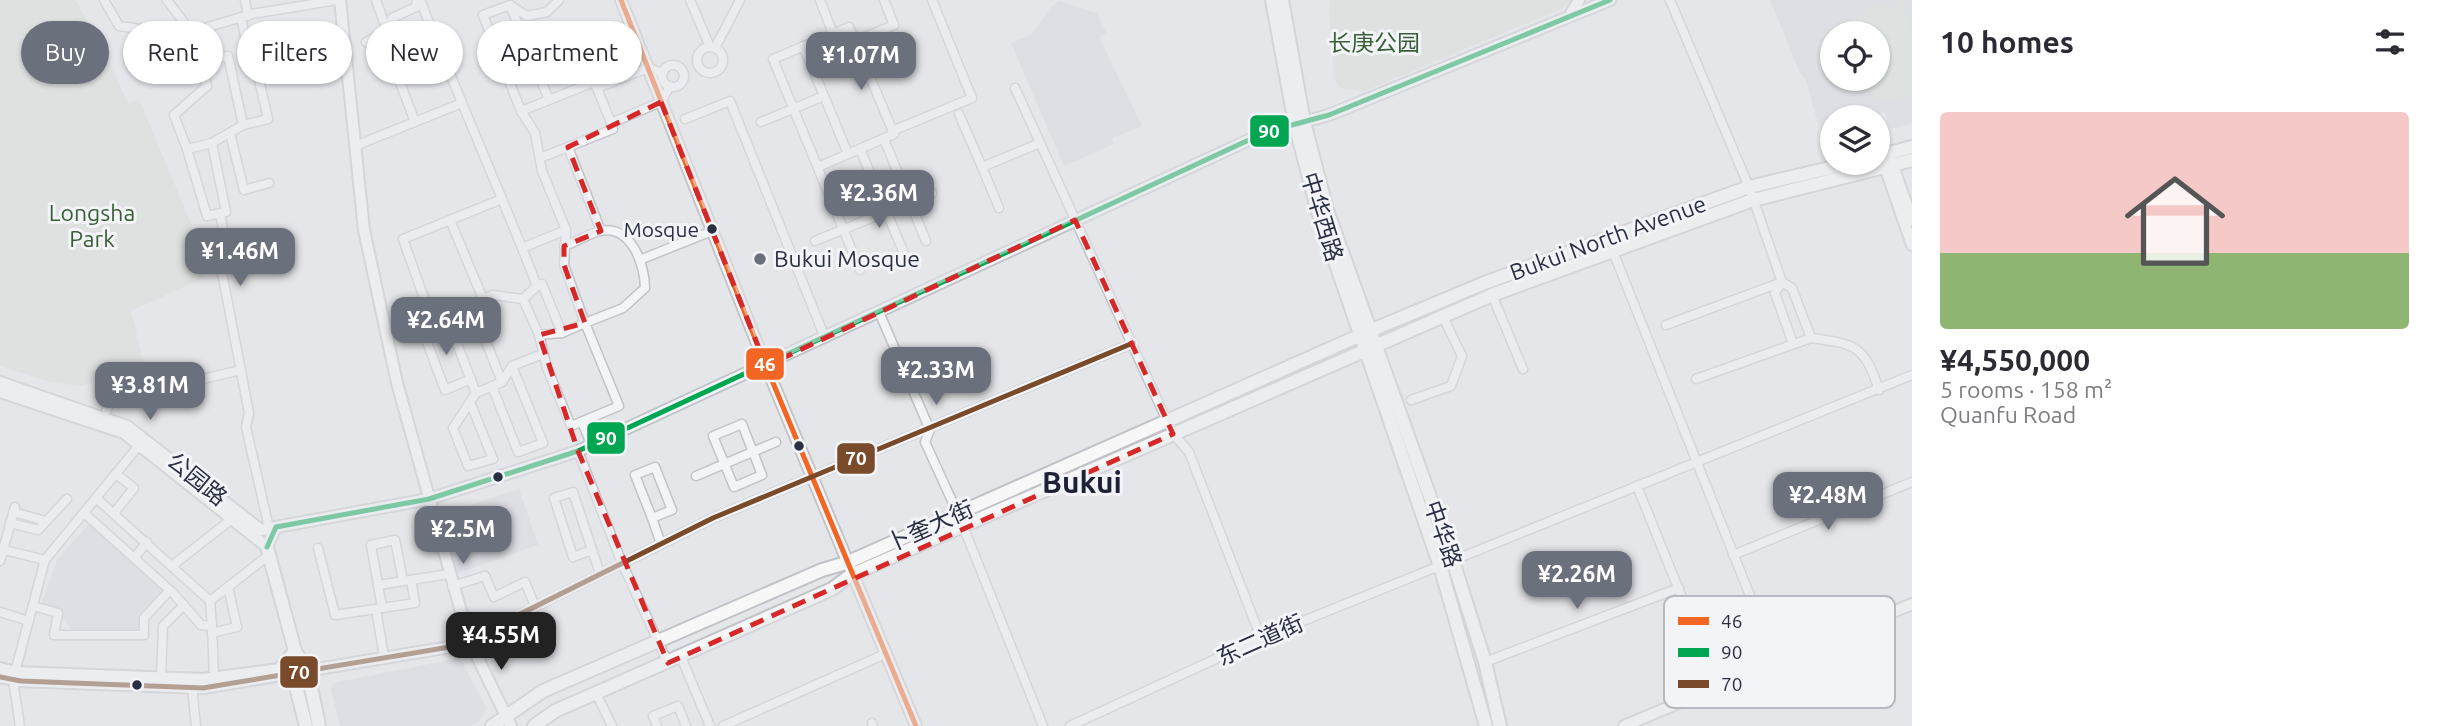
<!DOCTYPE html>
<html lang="en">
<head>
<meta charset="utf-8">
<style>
	body { margin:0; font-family:Ubuntu,"Noto Sans SC",sans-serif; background:#f7f7f7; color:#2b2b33; height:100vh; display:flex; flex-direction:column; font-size:26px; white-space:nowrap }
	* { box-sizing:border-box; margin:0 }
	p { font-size:23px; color:#7c7c81 }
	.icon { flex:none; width:38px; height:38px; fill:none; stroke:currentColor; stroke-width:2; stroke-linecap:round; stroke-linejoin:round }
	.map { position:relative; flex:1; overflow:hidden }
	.sheet { display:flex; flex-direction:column; background:#fff; width:525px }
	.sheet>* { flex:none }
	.banner { position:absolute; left:21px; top:21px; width:665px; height:63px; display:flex; gap:14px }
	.tools { position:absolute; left:1820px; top:21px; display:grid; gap:14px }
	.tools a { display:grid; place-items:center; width:70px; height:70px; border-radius:50%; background:#fff; box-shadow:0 2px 5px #0004; font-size:35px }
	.price { position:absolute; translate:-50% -60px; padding:0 16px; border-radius:14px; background:#6b707d; color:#fff; font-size:23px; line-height:46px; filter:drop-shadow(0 2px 4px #0008) }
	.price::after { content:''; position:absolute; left:50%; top:42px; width:21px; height:16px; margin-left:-10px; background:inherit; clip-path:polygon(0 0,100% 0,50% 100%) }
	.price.selected { background:#222; color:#fff }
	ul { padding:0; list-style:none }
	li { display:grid; align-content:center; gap:14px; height:371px; padding:0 28px }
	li+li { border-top:2px solid #e1e1e2 }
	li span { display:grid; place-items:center; height:217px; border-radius:7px; color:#555 }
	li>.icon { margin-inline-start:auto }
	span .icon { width:126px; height:126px; fill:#fffc; stroke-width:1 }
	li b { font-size:30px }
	h2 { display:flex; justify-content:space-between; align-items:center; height:84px; padding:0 28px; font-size:30px }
	.tag { padding:0 24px; border-radius:32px; background:#fff; box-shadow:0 2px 5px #0004; font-size:24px; line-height:63px }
	.tag.selected { background:#6b707d; color:#fff }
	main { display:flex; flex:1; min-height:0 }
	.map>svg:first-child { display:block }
</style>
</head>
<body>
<main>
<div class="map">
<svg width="1912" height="726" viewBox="0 0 1912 726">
	<rect width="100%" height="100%" fill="#e4e6e9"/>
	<g fill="#d4d7de" fill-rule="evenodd">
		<path d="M 1770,0 L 1912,0 L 1912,124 L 1890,129 L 1885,112 L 1860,117 L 1832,117 L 1832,124 L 1819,127 L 1806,80 L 1800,73 ZM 1832,33 L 1878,33 L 1878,79 L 1832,79 Z"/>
		<path d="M 1059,1 L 1097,13 L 1106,33 L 1099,37 L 1142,126 L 1112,138 L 1114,144 L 1064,166 L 1011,43 L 1032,34 L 1050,8 Z"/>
		<path d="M 519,489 L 538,545 L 458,573 L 438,516 Z"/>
		<path d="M 91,522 L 167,591 L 143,618 L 142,634 L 74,634 L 59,612 L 41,606 L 57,560 Z"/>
		<path d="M 460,658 L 487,709 L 479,721 L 471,726 L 340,726 L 331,689 L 333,683 Z"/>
	</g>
	<g fill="#d4ddd4">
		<path d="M 0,0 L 75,0 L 99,39 L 128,104 L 139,99 L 199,243 L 204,278 L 131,311 L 145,369 L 79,386 L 46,381 L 0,366 Z"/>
		<path d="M 1329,0 L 1572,0 L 1563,8 L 1365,91 L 1341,88 L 1334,79 Z"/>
		<path d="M 1893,0 L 1903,0 L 1912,35 L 1912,91 C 1898,104 1884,102 1870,92 L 1864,79 L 1878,79 L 1878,33 L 1851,33 C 1859,11 1872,1 1895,9 Z"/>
	</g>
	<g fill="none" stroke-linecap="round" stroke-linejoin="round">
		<defs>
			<g id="street">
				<path d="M 104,0 L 119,26 L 192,36"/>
				<path d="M 167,0 L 191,32"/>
				<path d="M 245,0 L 248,16"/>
				<path d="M 376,0 L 387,31"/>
				<path d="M 690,0 L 710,47"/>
				<path d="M 820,0 L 833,34 L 773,59 L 860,270"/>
				<path d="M 1670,0 L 1749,187 L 1782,282 L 1775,293 L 1793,344"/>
				<path d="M 510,5 L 549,100 L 521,111 L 535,133 L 542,171 L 566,230 L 564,265 L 585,323 L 623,308 L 645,288 C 645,265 631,224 600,231 C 588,234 576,242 564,246"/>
				<path d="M 241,18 L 250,59 L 254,58 L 268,119 L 243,125"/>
				<path d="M 382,35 L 415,122"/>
				<path d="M 855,41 L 894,25 L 884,0"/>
				<path d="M 366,42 L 387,31 L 392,18 L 416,7 L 417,0"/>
				<circle cx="710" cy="60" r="13"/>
				<path d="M 715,48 L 740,0"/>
				<path d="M 200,63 L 228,56 L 243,125 L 212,143 L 187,149 L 207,216 L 226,212 L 212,143"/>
				<circle cx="673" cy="76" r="11"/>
				<path d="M 597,88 L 611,123"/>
				<path d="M 1015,88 L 1173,434 L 1189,452 L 1261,638"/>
				<path d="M 824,96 L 848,154"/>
				<path d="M 549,100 L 594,82 L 597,88 L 648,68 L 663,73"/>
				<path d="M 462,103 L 502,199"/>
				<path d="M 521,111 L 483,15 L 510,5 L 527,16 L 547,12 L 559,0"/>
				<path d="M 959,114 L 982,167 L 1040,143"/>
				<path d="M 685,119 L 730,101 L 825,338"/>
				<path d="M 761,122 L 824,96 L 803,46"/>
				<path d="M 892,131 L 972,98 L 932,0"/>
				<path d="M 230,133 L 244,190 L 269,183"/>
				<path d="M 884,139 L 926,241"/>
				<path d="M 355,146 L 462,103 L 420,0"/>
				<path d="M 568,147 L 613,129 L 611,123 L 661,102 L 670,86"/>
				<path d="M 187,149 L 174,115 L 207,86 L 191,32 L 252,14 L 337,0"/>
				<path d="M 860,149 L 903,251"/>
				<path d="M 540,158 L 568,147 L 601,231"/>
				<path d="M 818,167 L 894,134 L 849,27 L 833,34"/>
				<path d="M 982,167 L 999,208"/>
				<path d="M 220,214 L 225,239 L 216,241 L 249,413 L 246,427 L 269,528"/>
				<path d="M 450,220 L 502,199 L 522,248"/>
				<path d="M 815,241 L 932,193"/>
				<path d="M 1612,249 L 1776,661"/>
				<path d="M 642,259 L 712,231"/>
				<path d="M 537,286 L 523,299 L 539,335"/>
				<path d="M 1492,295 L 1523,369"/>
				<path d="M 471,304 L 502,382"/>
				<path d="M 444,310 L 476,393"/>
				<path d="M 879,312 L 930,430 L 925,442 L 958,514"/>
				<path d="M 430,315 L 403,239 L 450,220 L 483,299"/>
				<path d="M 585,323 L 619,406 L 571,426 L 547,368 L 539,335 L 562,333 Z"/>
				<path d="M 1666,325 L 1782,282 L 1792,288 L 1811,338 C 1856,344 1864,345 1879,390"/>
				<path d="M 562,333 L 542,284 L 537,286 L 522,248 L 566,230"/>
				<path d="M 471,379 L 445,390 L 418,318 L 460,309 L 493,295 L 523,299"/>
				<path d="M 1696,379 L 1811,338"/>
				<path d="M 492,386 L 518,452 L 543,443 L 512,366"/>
				<path d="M 1411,400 L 1451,386 L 1462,356 L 1442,315"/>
				<path d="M 470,402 L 493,459 L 468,466 L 453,428 L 476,393 L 502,382 L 512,366 L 543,354"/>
				<path d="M 582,422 L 591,444"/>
				<path d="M 102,423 L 110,401 L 241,370"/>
				<path d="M 742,424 L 762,475 L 734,487 L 713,436 Z"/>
				<path d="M 578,451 L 622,563 L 668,663"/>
				<path d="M 696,476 L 776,442"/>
				<path d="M 1637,486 L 1718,687"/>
				<path d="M 96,498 L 210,601 L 269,555"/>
				<path d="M 13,512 L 46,521"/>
				<path d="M 84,513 L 173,593 L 201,625 L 212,626 L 214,678"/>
				<path d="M 114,513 L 134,488 L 116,474"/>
				<path d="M 652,518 L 635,475 L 655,467 L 672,510 L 652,518 L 661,544"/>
				<path d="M 10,523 L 38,530 L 67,499"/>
				<path d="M 963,526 L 1043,726"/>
				<path d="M 318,548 L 335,615 L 382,608 L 378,585 L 449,574"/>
				<path d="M 0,549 L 45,560 L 141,443"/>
				<path d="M 592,550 L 573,557 L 554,498 L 573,492 L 600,574"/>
				<path d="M 1733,555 L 1912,482"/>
				<path d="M 134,558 L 147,542"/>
				<path d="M 0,561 L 15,507"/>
				<path d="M 173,565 L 232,519"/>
				<path d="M 378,585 L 371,545 L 395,540 L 403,581"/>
				<path d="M 452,586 L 485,576 L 494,597 L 525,582 L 535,606"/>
				<path d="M 210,601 L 212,626"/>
				<path d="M 33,606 L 58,613 L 54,635 L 144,635 L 144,618 L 170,590"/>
				<path d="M 382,608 L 415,603 L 411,580"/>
				<path d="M 376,609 L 384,657"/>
				<path d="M 0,612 L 29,621"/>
				<path d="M 212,633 L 237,627 L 228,587"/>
				<path d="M 469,640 L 713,518 L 1133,343"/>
				<path d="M 681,657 L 710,726"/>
				<path d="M 1485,662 L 1679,588"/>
				<path d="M 15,672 L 45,560"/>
				<path d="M 161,678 L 163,626 L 184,605"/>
				<path d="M 13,680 L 20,726"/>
				<path d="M 192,687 L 196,726"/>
				<path d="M 596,693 L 612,726"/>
				<path d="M 872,723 L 873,726"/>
				<path d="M 657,726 L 653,716 L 678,706 L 686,726"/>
				<path d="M 723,726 L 885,654"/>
				<path d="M 1070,726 L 1261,638 L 1912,375"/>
			</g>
			<g id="secondary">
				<path d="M 340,0 L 364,230 L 397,383 L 469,640 L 511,726"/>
				<path d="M 621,0 L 766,366 L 916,726"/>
				<path d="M 1570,15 L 1579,0"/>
				<path d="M 1883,161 L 1912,245"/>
				<path d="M 1892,163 L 1912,220"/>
				<path d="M 0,382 L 127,426 L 261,530 L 276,527"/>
				<path d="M 0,392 L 124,433 L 267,547 L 276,527 L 429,499 L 578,451 L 1266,132 L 1329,115 L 1610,0"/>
				<path d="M 0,668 L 15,672 L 203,679 L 280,669"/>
				<path d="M 0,677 L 21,681 L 203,688 L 456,646 L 469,640"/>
				<path d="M 1624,726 L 1912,604"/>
			</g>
			<g id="primary">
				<path d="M 1272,0 L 1295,124 L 1318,212 L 1440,566 L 1486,726"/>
				<path d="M 1282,0 L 1304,122 L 1327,210 L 1453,561 L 1485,662 L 1500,726"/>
				<path d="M 1878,156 L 1912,147"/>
				<path d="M 267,547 L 295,651 L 308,672 L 319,726"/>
				<path d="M 295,651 L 293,675 L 306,726"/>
				<path d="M 280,669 L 295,651"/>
				<path d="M 492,726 L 543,691 L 822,570 L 846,563 L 1379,327 L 1487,282 L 1749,187 L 1851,163"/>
				<path d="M 534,726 L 555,711 L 832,589 L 851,575 L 1492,295 L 1753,200 L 1912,160"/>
			</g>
		</defs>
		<use href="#street" stroke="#c1c3c7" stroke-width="11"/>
		<use href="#secondary" stroke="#c1c3c7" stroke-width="14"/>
		<use href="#primary" stroke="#c0c2c7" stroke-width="16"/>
		<use href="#street" stroke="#f3f4f6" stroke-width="8"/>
		<use href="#secondary" stroke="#f7f7f7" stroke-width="10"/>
		<use href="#primary" stroke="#f7f7f7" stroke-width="12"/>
		<defs>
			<path id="bus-1" d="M 621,0 L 766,366 L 916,726"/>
			<path id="bus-2" d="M 267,547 L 276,527 L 429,499 L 578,451 L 1266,132 L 1329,115 L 1610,0"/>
			<path id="bus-3" d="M 0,677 L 21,681 L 203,688 L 456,646 L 713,518 L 1133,343"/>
		</defs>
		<use href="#bus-1" stroke="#f2f4f8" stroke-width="10"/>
		<use href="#bus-2" stroke="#f2f4f8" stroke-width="10"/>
		<use href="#bus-3" stroke="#f2f4f8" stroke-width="10"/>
		<use href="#bus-1" stroke="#f26522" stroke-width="5"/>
		<use href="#bus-2" stroke="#00a651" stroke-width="5"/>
		<use href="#bus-3" stroke="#7a4b2a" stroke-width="5"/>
	</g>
	<path d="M0 0H1912V726H0ZM 661,102 L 766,366 L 1075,220 L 1173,434 L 668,663 L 578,451 L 539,335 L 585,323 L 564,265 L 564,246 L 601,231 L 568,147 Z" fill="#e4e6e9" fill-opacity=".55" fill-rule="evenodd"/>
	<path fill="none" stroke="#d62828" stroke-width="5" stroke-dasharray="14 9" stroke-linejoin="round" d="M 661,102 L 766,366 L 1075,220 L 1173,434 L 668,663 L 578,451 L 539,335 L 585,323 L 564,265 L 564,246 L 601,231 L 568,147 Z"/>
	<g fill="#2a3043" stroke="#f2f4f8" stroke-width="2.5">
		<circle cx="712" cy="229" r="6"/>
		<circle cx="799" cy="446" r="6"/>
		<circle cx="498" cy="477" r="6"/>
		<circle cx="137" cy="685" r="6"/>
	</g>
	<circle fill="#6b707d" stroke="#f2f4f8" stroke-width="2.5" cx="760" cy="259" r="7"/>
	<g text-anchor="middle" stroke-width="6" stroke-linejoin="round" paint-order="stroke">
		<g font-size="21" fill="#2a3043" stroke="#f2f4f8" text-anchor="end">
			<text x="699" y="237">Mosque</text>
		</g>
		<g font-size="23" fill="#3a5f37" stroke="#f2f4f8">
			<text x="1374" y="51">长庚公园</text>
			<text x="92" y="221">Longsha<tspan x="92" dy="26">Park</tspan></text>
		</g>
		<g font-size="23" fill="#2a3043" stroke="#f2f4f8">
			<text transform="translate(1322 217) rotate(73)" y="8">中华西路</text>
			<text transform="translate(1608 238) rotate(-20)" y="8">Bukui North Avenue</text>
			<text transform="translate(197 479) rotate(39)" y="8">公园路</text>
			<text transform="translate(930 526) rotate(-24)" y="8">卜奎大街</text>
			<text transform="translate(1443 534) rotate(71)" y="8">中华路</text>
			<text transform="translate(1260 640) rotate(-24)" y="8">东二道街</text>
		</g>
		<g font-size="23" fill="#2a3043" stroke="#f2f4f8" text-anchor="start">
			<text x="774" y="267">Bukui Mosque</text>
		</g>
		<g font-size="30" font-weight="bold" fill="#1c2134" stroke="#f2f4f8">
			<text x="1082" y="493">Bukui</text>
		</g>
	</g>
	<rect x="1664" y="596" width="231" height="112" rx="10" fill="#f2f4f8" stroke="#b6b9c2" stroke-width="2"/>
	<rect x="1678" y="617" width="31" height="8" fill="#f26522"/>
	<rect x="1678" y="648" width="31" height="9" fill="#00a651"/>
	<rect x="1678" y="680" width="31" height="8" fill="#7a4b2a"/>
	<g font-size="19" fill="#2a3043">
		<text x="1721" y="628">46</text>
		<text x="1721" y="659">90</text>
		<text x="1721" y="691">70</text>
	</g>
	<g stroke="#f2f4f8" stroke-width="2.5">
		<rect x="1249" y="114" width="41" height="34" rx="7" fill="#00a651"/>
		<rect x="745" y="347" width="40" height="34" rx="7" fill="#f26522"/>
		<rect x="586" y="421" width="40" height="34" rx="7" fill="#00a651"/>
		<rect x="836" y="442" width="40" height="33" rx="7" fill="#7a4b2a"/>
		<rect x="279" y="655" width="40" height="34" rx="7" fill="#7a4b2a"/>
	</g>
	<g font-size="19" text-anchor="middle" font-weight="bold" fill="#fff">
		<text x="1269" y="138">90</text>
		<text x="765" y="371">46</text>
		<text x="606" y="445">90</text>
		<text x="856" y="465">70</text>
		<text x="299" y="679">70</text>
	</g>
</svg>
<div class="tools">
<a><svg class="icon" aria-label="locate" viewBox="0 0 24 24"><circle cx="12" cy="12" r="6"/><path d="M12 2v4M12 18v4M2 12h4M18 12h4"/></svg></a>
<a><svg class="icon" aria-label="layers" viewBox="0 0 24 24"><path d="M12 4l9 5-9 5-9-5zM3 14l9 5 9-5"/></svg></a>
</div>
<b class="price" style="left:861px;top:92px">¥1.07M</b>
<b class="price" style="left:879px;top:230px">¥2.36M</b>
<b class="price" style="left:240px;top:288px">¥1.46M</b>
<b class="price" style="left:446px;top:357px">¥2.64M</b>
<b class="price" style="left:936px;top:407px">¥2.33M</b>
<b class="price" style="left:150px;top:422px">¥3.81M</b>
<b class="price" style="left:1828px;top:532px">¥2.48M</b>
<b class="price" style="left:463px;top:566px">¥2.5M</b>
<b class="price" style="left:1577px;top:611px">¥2.26M</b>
<b class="price selected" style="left:501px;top:672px">¥4.55M</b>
<div class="banner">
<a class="tag selected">Buy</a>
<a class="tag">Rent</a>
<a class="tag">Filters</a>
<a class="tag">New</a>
<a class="tag">Apartment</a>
</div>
</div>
<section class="sheet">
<h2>10 homes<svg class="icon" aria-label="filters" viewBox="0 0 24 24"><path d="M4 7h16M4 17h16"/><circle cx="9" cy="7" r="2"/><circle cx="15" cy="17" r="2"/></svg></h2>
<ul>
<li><span style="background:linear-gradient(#f6c9c9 65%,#8fb573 0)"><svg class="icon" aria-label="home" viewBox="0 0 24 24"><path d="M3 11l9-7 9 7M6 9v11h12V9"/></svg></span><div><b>¥4,550,000</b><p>5 rooms · 158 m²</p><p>Quanfu Road</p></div></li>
</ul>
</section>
</main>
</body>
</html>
